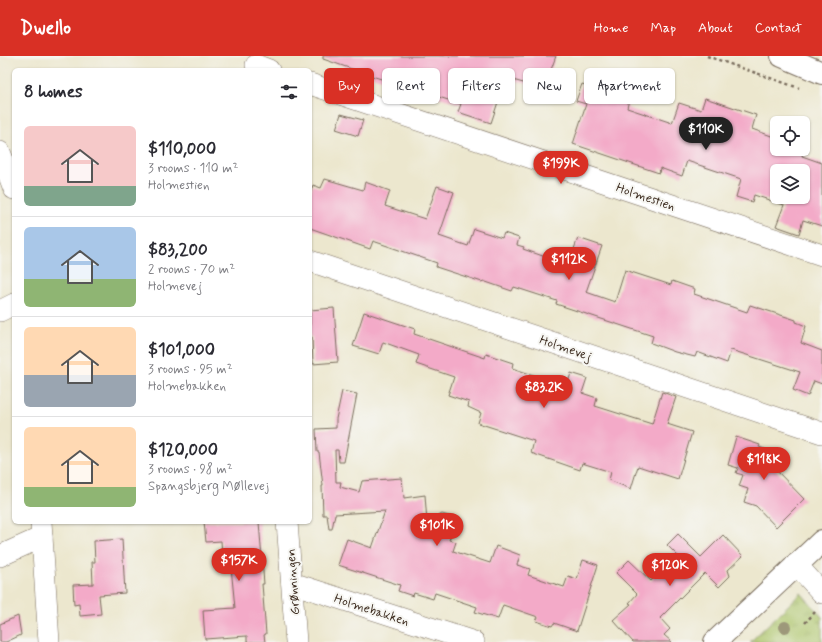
<!DOCTYPE html>
<html lang="en">
<head>
<meta charset="utf-8">
<style>
	body { margin:0; font-family:Mynerve,sans-serif; background:#f7f7f7; color:#2b2b33; height:100vh; display:flex; flex-direction:column; font-size:15px; white-space:nowrap }
	* { box-sizing:border-box; margin:0 }
	p { font-size:13px; color:#7c7c81 }
	.icon { flex:none; width:22px; height:22px; fill:none; stroke:currentColor; stroke-width:2; stroke-linecap:round; stroke-linejoin:round }
	.map { position:relative; flex:1; overflow:hidden }
	.side { position:absolute; left:12px; top:12px; width:300px; height:456px; display:flex; flex-direction:column; background:#fff; border-radius:6px; box-shadow:0 1px 3px #0004 }
	.side>* { flex:none }
	.hud { position:absolute; left:324px; top:12px; width:380px; height:36px; display:flex; gap:8px }
	.fabs { position:absolute; left:770px; top:60px; display:grid; gap:8px }
	.fabs a { display:grid; place-items:center; width:40px; height:40px; border-radius:6px; background:#fff; box-shadow:0 1px 3px #0004; font-size:20px }
	.price { position:absolute; translate:-50% -34px; padding:0 9px; border-radius:14px; background:#d93025; color:#fff; font-size:13px; line-height:26px; filter:drop-shadow(0 1px 2px #0008) }
	.price::after { content:''; position:absolute; left:50%; top:24px; width:12px; height:9px; margin-left:-6px; background:inherit; clip-path:polygon(0 0,100% 0,50% 100%) }
	.price.current { background:#222; color:#fff }
	ul { padding:0; list-style:none }
	li { display:flex; align-items:center; gap:12px; height:100px; padding:0 12px }
	li+li { border-top:1px solid #e1e1e2 }
	li span { display:grid; place-items:center; flex:none; width:112px; height:80px; border-radius:6px; color:#555 }
	li>.icon { margin-inline-start:auto }
	span .icon { width:48px; height:48px; fill:#fffc; stroke-width:1 }
	li b { font-size:17px }
	h2 { display:flex; justify-content:space-between; align-items:center; height:48px; padding:0 12px; font-size:17px }
	.pill { padding:0 14px; border-radius:6px; background:#fff; box-shadow:0 1px 3px #0004; font-size:14px; line-height:36px }
	.pill.current { background:#d93025; color:#fff }
	header { display:flex; align-items:center; gap:24px; box-sizing:border-box; height:56px; padding:0 20px; background:#d93025; color:#fff }
	header strong { font-size:19px }
	nav { display:flex; gap:22px; margin-inline-start:auto; font-size:14px }
	.map>svg:first-child { display:block }
</style>
</head>
<body>
<header>
<strong>Dwello</strong>
<nav><a>Home</a><a>Map</a><a>About</a><a>Contact</a></nav>
</header>
<div class="map">
<svg width="822" height="586" viewBox="0 0 822 586">
	<defs>
		<pattern id="grass-tufts" width="24" height="20" patternUnits="userSpaceOnUse"><rect width="24" height="20" fill="#adc56a"/><path d="M3 7l-1-3M5 7V3M7 7l1-3M15 17l-1-3M17 17v-4M19 17l1-3" fill="none" stroke="#96a95b"/></pattern>
	</defs>
	<rect width="100%" height="100%" fill="#f6f6f2"/>
	<filter id="ink" filterUnits="userSpaceOnUse"><feTurbulence type="fractalNoise" baseFrequency=".025" numOctaves="2"/><feDisplacementMap in="SourceGraphic" scale="8" xChannelSelector="R" yChannelSelector="G"/><feConvolveMatrix kernelMatrix="1 2 1 2 8 2 1 2 1" color-interpolation-filters="sRGB"/></filter>
	<filter id="wash" filterUnits="userSpaceOnUse"><feTurbulence type="fractalNoise" baseFrequency=".012" numOctaves="4" result="noise"/><feDisplacementMap in="SourceGraphic" scale="16" xChannelSelector="R" yChannelSelector="G"/><feGaussianBlur stdDeviation="0.9" result="paint"/><feColorMatrix in="noise" values="0 0 0 0 0 0 0 0 0 0 0 0 0 0 0 0 0 1.4 0 .05"/><feComposite in="paint" operator="in"/></filter>
	<g filter="url(#wash)">
		<rect width="100%" height="100%" fill="#ece7ce"/>
		<path fill="url(#grass-tufts)" stroke="#747844" d="M 801,537 L 822,561 L 822,586 L 750,586 Z"/>
		<g id="blocks">
			<g fill="#f3aac8" fill-rule="evenodd">
				<path d="M 323,0 L 556,0 L 544,33 L 506,22 L 491,67 L 458,56 L 461,48 L 375,21 L 323,3 Z"/>
				<path d="M 582,28 L 629,44 L 627,52 L 672,67 L 679,47 L 701,54 L 705,42 L 756,59 L 752,73 L 777,82 L 777,93 L 803,93 L 803,90 L 804,91 L 802,100 L 822,107 L 822,170 L 803,164 L 799,178 L 776,170 L 784,149 L 754,139 L 752,146 L 736,141 L 741,123 L 687,105 L 682,120 L 660,112 L 659,117 L 573,88 L 586,48 L 576,45 ZM 777,115 L 803,115 L 803,141 L 777,141 Z"/>
				<path d="M 341,58 L 363,64 L 358,80 L 336,73 Z"/>
				<path d="M 325,123 L 363,134 L 365,126 L 390,135 L 385,150 L 425,163 L 437,130 L 454,136 L 439,180 L 468,190 L 474,173 L 502,182 L 504,177 L 519,182 L 517,189 L 524,191 L 523,193 L 554,204 L 555,199 L 570,204 L 578,182 L 602,190 L 586,236 L 615,246 L 625,214 L 671,229 L 672,225 L 695,233 L 694,238 L 747,256 L 750,249 L 796,264 L 796,266 L 806,270 L 801,287 L 822,295 L 822,328 L 814,325 L 808,340 L 793,334 L 800,316 L 731,294 L 727,307 L 697,296 L 695,301 L 675,296 L 651,287 L 653,280 L 556,248 L 557,245 L 514,231 L 512,235 L 483,225 L 482,226 L 436,211 L 437,207 L 373,185 L 370,193 L 310,172 L 310,138 L 313,129 L 321,132 Z"/>
				<path d="M 334,252 L 338,306 L 313,308 L 312,281 L 310,281 L 310,254 Z"/>
				<path d="M 364,256 L 415,273 L 414,278 L 485,302 L 486,298 L 513,307 L 512,312 L 567,330 L 571,317 L 587,322 L 582,337 L 597,342 L 595,350 L 652,368 L 662,336 L 676,341 L 667,368 L 692,376 L 678,423 L 638,410 L 631,433 L 609,424 L 611,416 L 582,407 L 580,414 L 531,397 L 534,385 L 478,367 L 481,357 L 468,351 L 469,346 L 448,339 L 454,321 L 416,308 L 419,299 L 383,286 L 379,298 L 353,290 Z"/>
				<path d="M 342,335 L 357,338 L 344,406 L 339,406 L 338,394 L 335,394 L 336,426 L 341,426 L 340,431 L 359,436 L 362,425 L 402,422 L 404,442 L 425,439 L 427,466 L 442,458 L 453,461 L 455,468 L 449,484 L 456,486 L 453,495 L 490,507 L 496,490 L 520,499 L 517,509 L 530,513 L 528,519 L 564,531 L 568,520 L 577,523 L 583,504 L 598,509 L 577,575 L 554,567 L 552,570 L 536,565 L 538,561 L 503,549 L 498,563 L 475,556 L 477,551 L 435,537 L 433,543 L 414,537 L 413,540 L 398,535 L 400,529 L 338,509 L 347,483 L 372,492 L 385,455 L 335,458 L 332,473 L 329,473 L 327,459 L 323,459 L 322,430 L 323,430 L 319,396 L 317,396 L 316,373 L 336,372 L 336,363 Z"/>
				<path d="M 736,381 L 760,389 L 759,391 L 781,399 L 776,414 L 804,443 L 776,471 L 756,450 L 744,446 L 748,433 L 739,430 L 743,419 L 736,417 L 738,412 L 728,409 Z"/>
				<path d="M 204,466 L 259,466 L 264,528 L 262,528 L 266,578 L 264,579 L 265,586 L 247,586 L 247,580 L 205,583 L 203,554 L 235,552 L 231,511 L 223,511 L 221,485 L 206,486 Z"/>
				<path d="M 678,478 L 701,501 L 723,479 L 743,500 L 728,514 L 730,520 L 719,531 L 705,517 L 660,562 L 670,573 L 664,579 L 672,586 L 633,586 L 613,564 L 631,548 L 629,547 L 637,538 L 616,517 L 629,504 L 651,525 L 655,520 L 658,523 L 680,502 L 667,489 Z"/>
				<path d="M 122,483 L 125,537 L 99,539 L 101,558 L 80,560 L 79,548 L 74,549 L 73,529 L 93,528 L 92,506 L 95,506 L 94,485 Z"/>
				<path d="M 18,560 L 21,579 L 6,586 L 0,586 L 0,568 Z"/>
			</g>
		</g>
	</g>
	<g filter="url(#ink)">
		<use href="#blocks" fill-opacity="0" stroke="#796c5c" stroke-width="1"/>
		<g fill="none" stroke-linecap="round" stroke-linejoin="round">
			<defs>
				<g id="street">
					<path d="M 256,9 L 269,14"/>
					<path d="M 310,28 L 822,199"/>
					<path d="M 0,96 L 14,133"/>
					<path d="M 310,205 L 822,377"/>
					<path d="M 0,255 L 14,248"/>
					<path d="M 41,466 L 49,586"/>
					<path d="M 287,466 L 296,586"/>
					<path d="M 0,500 L 42,481"/>
					<path d="M 796,508 L 822,537"/>
					<path d="M 292,527 L 474,586"/>
				</g>
				<g id="secondary">
					<path d="M 782,0 L 822,17"/>
					<path d="M 715,586 L 822,485"/>
				</g>
			</defs>
			<use href="#street" stroke="#796c5c" stroke-width="22"/>
			<use href="#secondary" stroke="#796c5c" stroke-width="24"/>
			<g stroke="#796c5c" stroke-width="2.5" stroke-dasharray="3 3" stroke-linecap="butt">
				<path d="M 707,0 L 799,32"/>
				<path d="M 805,567 L 815,556"/>
			</g>
			<use href="#street" stroke="#fff" stroke-width="21"/>
			<use href="#secondary" stroke="#fff" stroke-width="22"/>
		</g>
		<circle fill="#9d987a" cx="785" cy="571" r="6"/>
	</g>
	<g text-anchor="middle" stroke-width="4" stroke-linejoin="round" paint-order="stroke">
		<g font-size="13" fill="#3b2a1e" stroke="#f6f6f2">
			<text transform="translate(646 140) rotate(19)" y="5">Holmestien</text>
			<text transform="translate(566 291) rotate(19)" y="5">Holmevej</text>
			<text transform="translate(292 526) rotate(-94)" y="5">Grønningen</text>
			<text transform="translate(372 553) rotate(18)" y="5">Holmebakken</text>
		</g>
	</g>
</svg>
<div class="fabs">
<a><svg class="icon" aria-label="locate" viewBox="0 0 24 24"><circle cx="12" cy="12" r="6"/><path d="M12 2v4M12 18v4M2 12h4M18 12h4"/></svg></a>
<a><svg class="icon" aria-label="layers" viewBox="0 0 24 24"><path d="M12 4l9 5-9 5-9-5zM3 14l9 5 9-5"/></svg></a>
</div>
<b class="price current" style="left:706px;top:95px">$110K</b>
<b class="price" style="left:561px;top:129px">$199K</b>
<b class="price" style="left:569px;top:225px">$112K</b>
<b class="price" style="left:544px;top:353px">$83.2K</b>
<b class="price" style="left:764px;top:425px">$118K</b>
<b class="price" style="left:437px;top:491px">$101K</b>
<b class="price" style="left:239px;top:526px">$157K</b>
<b class="price" style="left:670px;top:531px">$120K</b>
<div class="hud">
<a class="pill current">Buy</a>
<a class="pill">Rent</a>
<a class="pill">Filters</a>
<a class="pill">New</a>
<a class="pill">Apartment</a>
</div>
<section class="side">
<h2>8 homes<svg class="icon" aria-label="filters" viewBox="0 0 24 24"><path d="M4 7h16M4 17h16"/><circle cx="9" cy="7" r="2"/><circle cx="15" cy="17" r="2"/></svg></h2>
<ul>
<li><span style="background:linear-gradient(#f6c9c9 75%,#7fa58c 0)"><svg class="icon" aria-label="home" viewBox="0 0 24 24"><path d="M3 11l9-7 9 7M6 9v11h12V9"/></svg></span><div><b>$110,000</b><p>3 rooms · 110 m²</p><p>Holmestien</p></div></li>
<li><span style="background:linear-gradient(#a9c7e8 65%,#8fb573 0)"><svg class="icon" aria-label="home" viewBox="0 0 24 24"><path d="M3 11l9-7 9 7M6 9v11h12V9"/></svg></span><div><b>$83,200</b><p>2 rooms · 70 m²</p><p>Holmevej</p></div></li>
<li><span style="background:linear-gradient(#ffd9b3 60%,#9aa5b1 0)"><svg class="icon" aria-label="home" viewBox="0 0 24 24"><path d="M3 11l9-7 9 7M6 9v11h12V9"/></svg></span><div><b>$101,000</b><p>3 rooms · 95 m²</p><p>Holmebakken</p></div></li>
<li><span style="background:linear-gradient(#ffd9b3 75%,#8fb573 0)"><svg class="icon" aria-label="home" viewBox="0 0 24 24"><path d="M3 11l9-7 9 7M6 9v11h12V9"/></svg></span><div><b>$120,000</b><p>3 rooms · 98 m²</p><p>Spangsbjerg Møllevej</p></div></li>
</ul>
</section>
</div>
</body>
</html>
